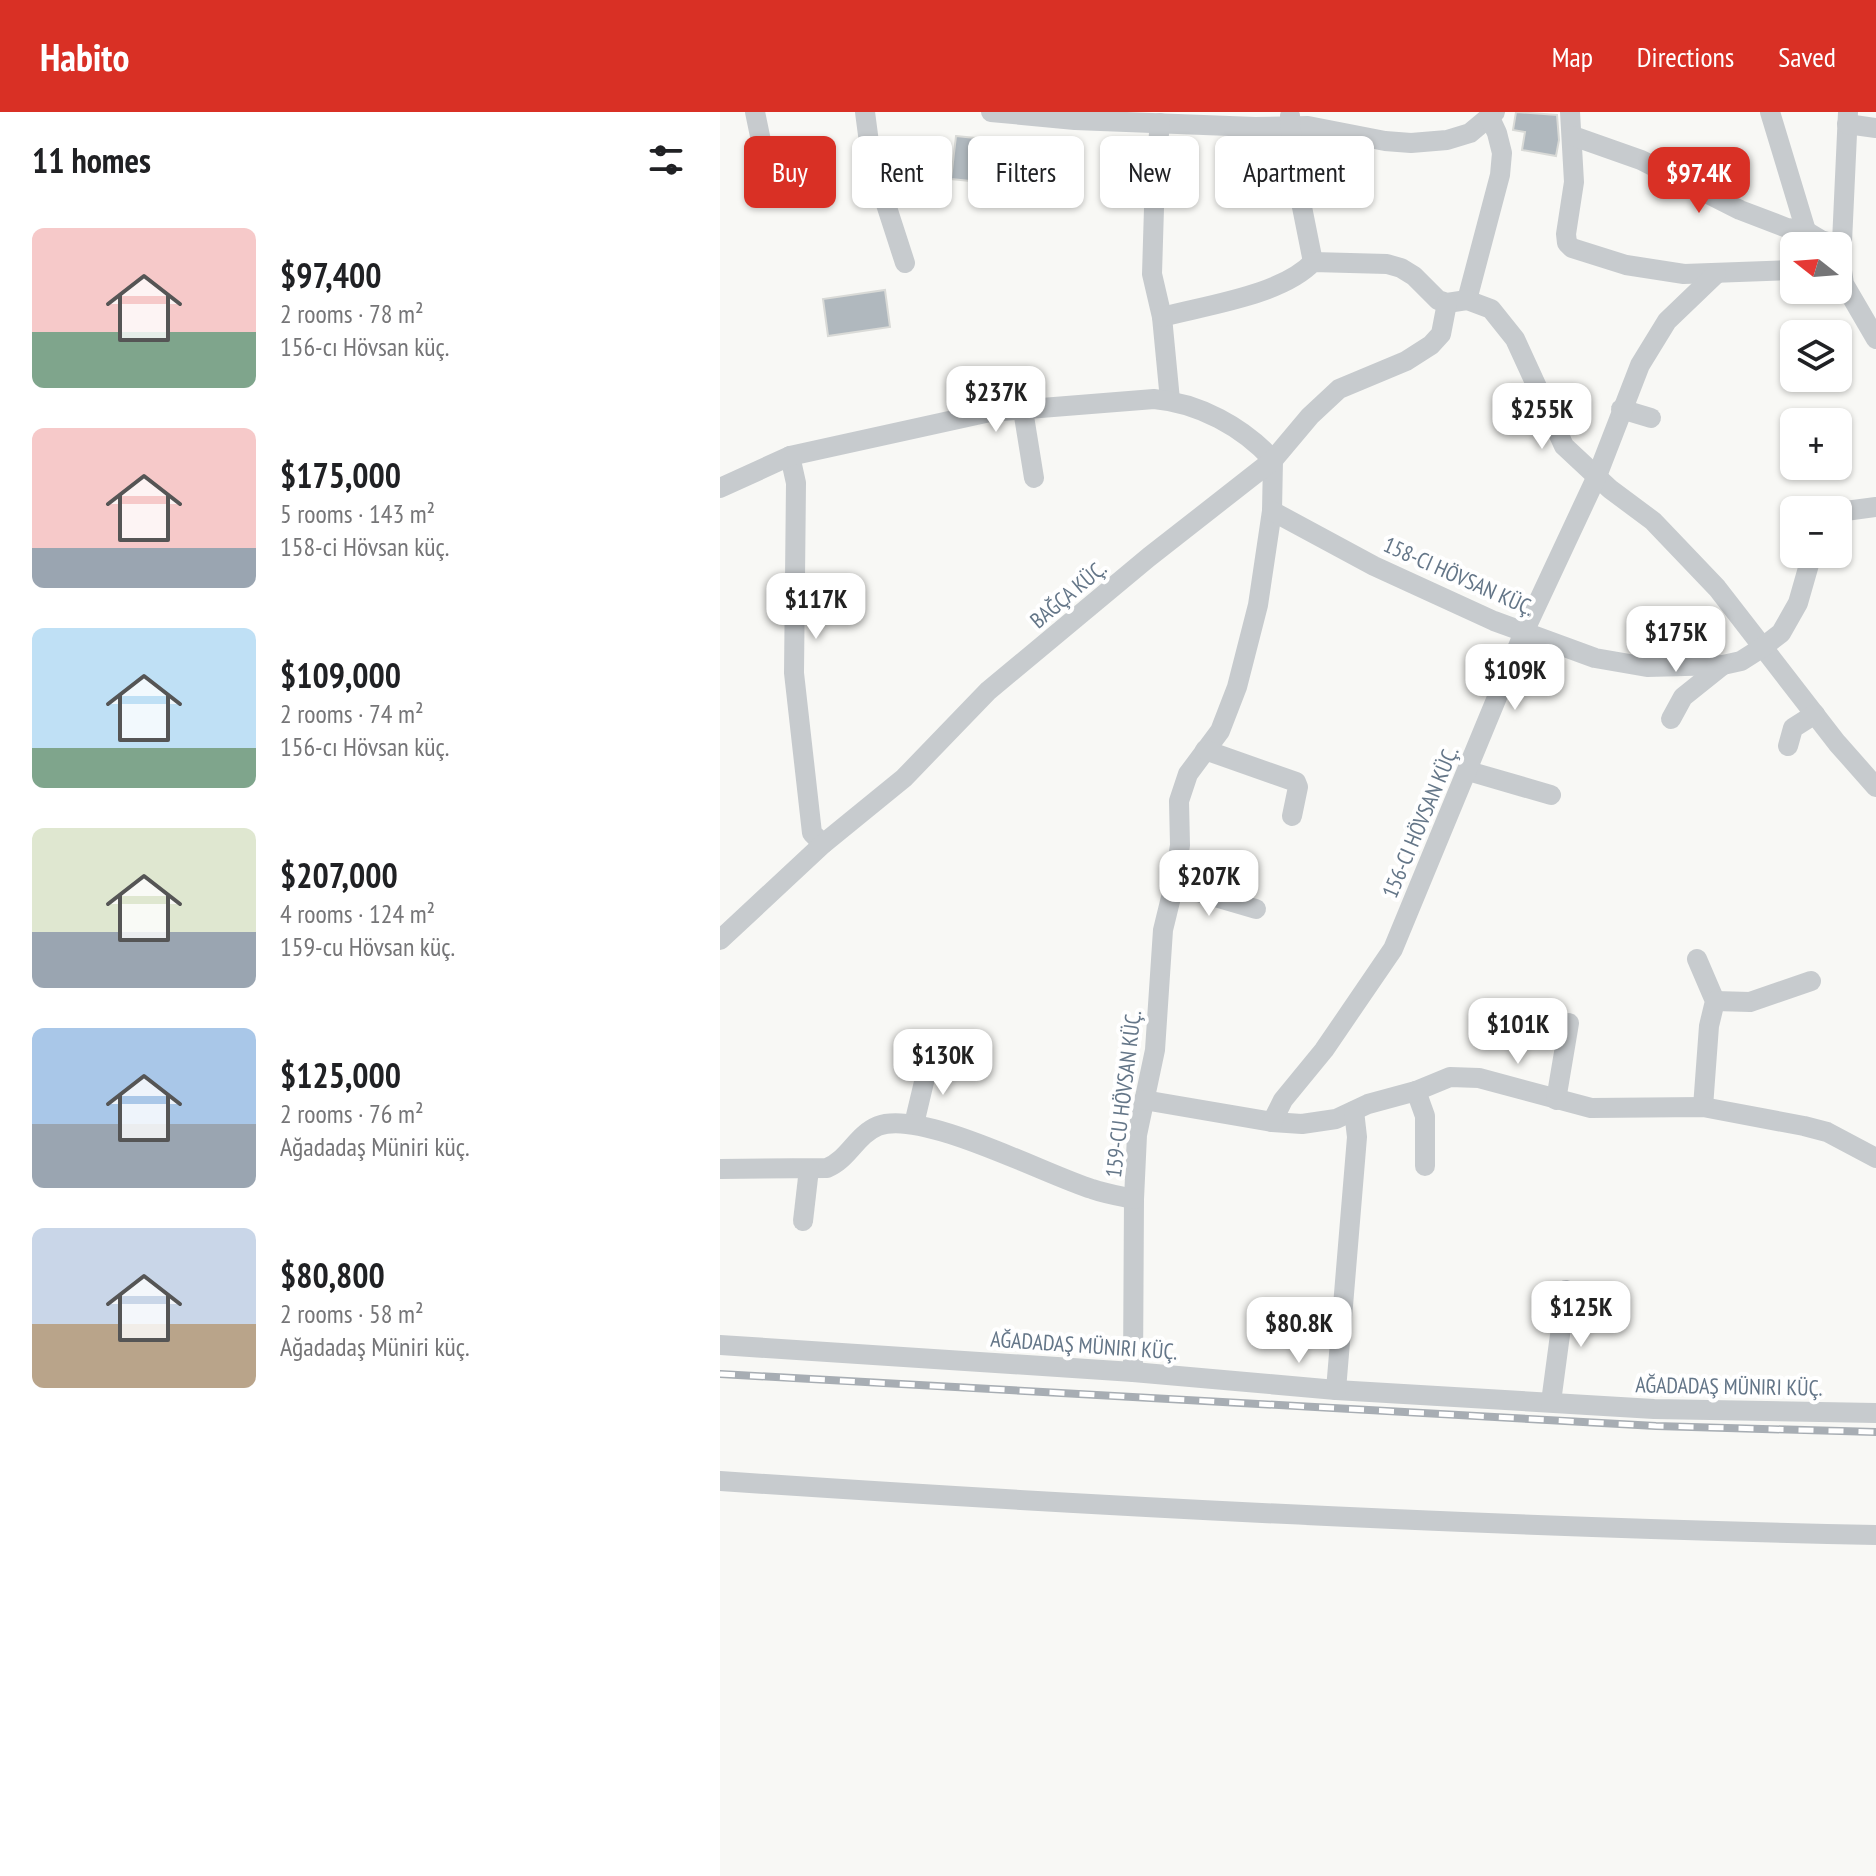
<!DOCTYPE html>
<html lang="en">
<head>
<meta charset="utf-8">
<style>
	body { margin:0; font-family:"PT Sans Narrow",sans-serif; background:#f2f2f2; color:#202124; height:100vh; display:flex; flex-direction:column; font-size:30px; white-space:nowrap }
	* { box-sizing:border-box; margin:0 }
	p { font-size:26px; color:#757577 }
	.icon { flex:none; width:44px; height:44px; fill:none; stroke:currentColor; stroke-width:2; stroke-linecap:round; stroke-linejoin:round }
	.map { position:relative; flex:1; overflow:hidden }
	.side { display:flex; flex-direction:column; background:#fff; width:720px }
	.side>* { flex:none }
	.top-card { position:absolute; left:24px; top:24px; width:760px; height:72px; display:flex; gap:16px }
	.needle { width:52px; rotate:287deg }
	.fabs { position:absolute; left:1060px; top:120px; display:grid; gap:16px }
	.fabs a { display:grid; place-items:center; width:72px; height:72px; border-radius:12px; background:#fff; box-shadow:0 2px 6px #0004; font-size:40px }
	.price { position:absolute; translate:-50% -68px; padding:0 18px; border-radius:16px; background:#fff; color:#222; font-size:26px; line-height:52px; filter:drop-shadow(0 2px 4px #0008) }
	.price::after { content:''; position:absolute; left:50%; top:48px; width:24px; height:18px; margin-left:-12px; background:inherit; clip-path:polygon(0 0,100% 0,50% 100%) }
	.price.current { background:#d93025; color:#fff }
	ul { padding:0; list-style:none }
	li { display:flex; align-items:center; gap:24px; height:200px; padding:0 32px }
	li span { display:grid; place-items:center; flex:none; width:224px; height:160px; border-radius:12px; color:#555 }
	li>.icon { margin-inline-start:auto }
	span .icon { width:96px; height:96px; fill:#fffc; stroke-width:1 }
	li b { font-size:34px }
	h2 { display:flex; justify-content:space-between; align-items:center; height:96px; padding:0 32px; font-size:34px }
	.tag { padding:0 28px; border-radius:12px; background:#fff; box-shadow:0 2px 6px #0004; font-size:28px; line-height:72px }
	.tag.current { background:#d93025; color:#fff }
	header { display:flex; align-items:center; gap:48px; box-sizing:border-box; height:112px; padding:0 40px; background:#d93025; color:#fff }
	header strong { font-size:38px }
	nav { display:flex; gap:44px; margin-inline-start:auto; font-size:28px }
	main { display:flex; flex:1; min-height:0 }
	.map>svg:first-child { display:block }
</style>
</head>
<body>
<header>
<strong>Habito</strong>
<nav><a>Map</a><a>Directions</a><a>Saved</a></nav>
</header>
<main>
<section class="side">
<h2>11 homes<svg class="icon" aria-label="filters" viewBox="0 0 24 24"><path d="M4 7h16M4 17h16"/><circle cx="9" cy="7" r="2"/><circle cx="15" cy="17" r="2"/></svg></h2>
<ul>
<li><span style="background:linear-gradient(#f6c9c9 65%,#7fa58c 0)"><svg class="icon" aria-label="home" viewBox="0 0 24 24"><path d="M3 11l9-7 9 7M6 9v11h12V9"/></svg></span><div><b>$97,400</b><p>2 rooms · 78 m²</p><p>156-cı Hövsan küç.</p></div></li>
<li><span style="background:linear-gradient(#f6c9c9 75%,#9aa5b1 0)"><svg class="icon" aria-label="home" viewBox="0 0 24 24"><path d="M3 11l9-7 9 7M6 9v11h12V9"/></svg></span><div><b>$175,000</b><p>5 rooms · 143 m²</p><p>158-ci Hövsan küç.</p></div></li>
<li><span style="background:linear-gradient(#bfe0f5 75%,#7fa58c 0)"><svg class="icon" aria-label="home" viewBox="0 0 24 24"><path d="M3 11l9-7 9 7M6 9v11h12V9"/></svg></span><div><b>$109,000</b><p>2 rooms · 74 m²</p><p>156-cı Hövsan küç.</p></div></li>
<li><span style="background:linear-gradient(#dfe7d0 65%,#9aa5b1 0)"><svg class="icon" aria-label="home" viewBox="0 0 24 24"><path d="M3 11l9-7 9 7M6 9v11h12V9"/></svg></span><div><b>$207,000</b><p>4 rooms · 124 m²</p><p>159-cu Hövsan küç.</p></div></li>
<li><span style="background:linear-gradient(#a9c7e8 60%,#9aa5b1 0)"><svg class="icon" aria-label="home" viewBox="0 0 24 24"><path d="M3 11l9-7 9 7M6 9v11h12V9"/></svg></span><div><b>$125,000</b><p>2 rooms · 76 m²</p><p>Ağadadaş Müniri küç.</p></div></li>
<li><span style="background:linear-gradient(#c9d6e8 60%,#b9a48a 0)"><svg class="icon" aria-label="home" viewBox="0 0 24 24"><path d="M3 11l9-7 9 7M6 9v11h12V9"/></svg></span><div><b>$80,800</b><p>2 rooms · 58 m²</p><p>Ağadadaş Müniri küç.</p></div></li>
</ul>
</section>
<div class="map">
<svg width="1156" height="1764" viewBox="0 0 1156 1764">
	<rect width="100%" height="100%" fill="#f8f8f5"/>
	<g fill="#b0b8be" stroke="#d9dad7" stroke-width="2">
		<path d="M 796,0 L 837,3 L 839,28 L 836,44 L 802,38 L 805,20 L 793,18 Z"/>
		<path d="M 236,24 L 265,27 L 260,70 L 231,67 Z"/>
		<path d="M 165,178 L 170,215 L 108,224 L 103,187 Z"/>
	</g>
	<g fill="none" stroke-linecap="round" stroke-linejoin="round">
		<g stroke="#c7cbce" stroke-width="20">
			<path d="M 35,0 L 46,53"/>
			<path d="M 145,0 L 151,46 L 185,151"/>
			<path d="M 271,0 L 355,8 L 535,15 L 588,14 L 665,29 L 691,31 L 727,28 L 750,21 L 775,0"/>
			<path d="M 850,0 L 854,70 L 846,122 L 847,131 L 852,136 L 906,153 L 964,162 L 1074,158"/>
			<path d="M 1050,0 L 1086,119"/>
			<path d="M 1128,0 L 1121,152 L 1124,172 L 1156,227"/>
			<path d="M 570,4 L 573,50 L 593,150"/>
			<path d="M 440,11 L 435,63 L 432,162 L 442,205 L 450,288"/>
			<path d="M 1127,12 L 1156,16"/>
			<path d="M 853,24 L 921,48 L 1020,98 L 1067,116 L 1086,119 L 1101,128 L 1121,134"/>
			<path d="M 747,188 L 780,63 L 782,41 L 777,21 L 770,6"/>
			<path d="M 442,205 C 487,193 562,183 593,150 L 667,152 L 681,156 L 694,164 L 718,188 L 727,191 L 747,188 L 771,197 L 795,227 L 844,334 L 890,377 L 933,409 L 997,476 L 1117,631 L 1156,675"/>
			<path d="M 901,297 L 931,306"/>
			<path d="M 303,298 L 314,366"/>
			<path d="M 70,344 L 76,371 L 74,561 L 92,721 L 103,732"/>
			<path d="M 0,376 L 70,344 L 270,300 L 434,287 C 479,291 523,315 553,348 L 552,399 L 538,493 L 517,575 L 500,619 L 468,662 L 459,689 L 460,733 L 454,773 L 443,818 L 435,938 L 417,1023 L 414,1087 L 413,1260"/>
			<path d="M 552,399 L 654,454 L 774,509 L 875,546 L 927,555 L 1003,553 L 1021,549 L 1043,535 L 1061,521 L 1078,491 L 1092,442"/>
			<path d="M 1118,400 L 1156,395"/>
			<path d="M 951,607 L 963,585 L 1003,553"/>
			<path d="M 1068,634 L 1073,616 L 1095,602"/>
			<path d="M 485,638 L 576,670 L 578,675 L 572,704"/>
			<path d="M 748,659 L 831,683"/>
			<path d="M 454,773 L 536,797"/>
			<path d="M 0,828 L 103,732 L 184,666 L 268,579 L 429,445 L 553,348 L 590,304 L 619,277 L 686,249 L 711,233 L 721,222 L 727,191"/>
			<path d="M 977,847 L 995,889 L 989,914 L 983,995"/>
			<path d="M 995,889 L 1030,890 L 1091,869"/>
			<path d="M 696,979 L 705,1004 L 705,1054"/>
			<path d="M 424,988 L 552,1010 L 582,1012 L 616,1007 L 648,992 L 696,979 L 730,965 L 759,966 L 871,996 L 983,995 L 1084,1014 L 1107,1020 L 1156,1046"/>
			<path d="M 836,988 L 849,911"/>
			<path d="M 552,1010 L 563,988 L 604,938 L 673,837 L 804,520 L 877,364 L 920,253 L 947,209 L 996,162"/>
			<path d="M 194,1012 L 209,949"/>
			<path d="M 0,1057 L 107,1056 C 129,1047 136,1023 158,1014 C 202,997 326,1063 372,1077 C 386,1082 400,1084 414,1087"/>
			<path d="M 83,1109 L 89,1057"/>
			<path d="M 0,1233 L 413,1260 L 616,1278 L 934,1297 L 1156,1301"/>
			<path d="M 616,1278 L 637,1025 L 634,999"/>
			<path d="M 831,1290 L 846,1178"/>
			<path d="M 0,1369 C 385,1395 770,1415 1156,1423"/>
		</g>
		<defs>
			<path id="rail" d="M 0,1262 L 936,1314 L 1156,1320"/>
		</defs>
		<use href="#rail" stroke="#a7adb3" stroke-width="8"/>
		<use href="#rail" stroke="#fff" stroke-width="5" stroke-dasharray="15" stroke-linecap="butt"/>
	</g>
	<g text-anchor="middle" stroke-width="8" stroke-linejoin="round" paint-order="stroke">
		<g font-size="22" fill="#647688" stroke="#fff">
			<text transform="translate(739 464) rotate(24)" y="8">158-CI HÖVSAN KÜÇ.</text>
			<text transform="translate(348 482) rotate(-40)" y="8">BAĞÇA KÜÇ.</text>
			<text transform="translate(700 710) rotate(-67)" y="8">156-CI HÖVSAN KÜÇ.</text>
			<text transform="translate(403 982) rotate(-83)" y="8">159-CU HÖVSAN KÜÇ.</text>
			<text transform="translate(364 1233) rotate(4)" y="8">AĞADADAŞ MÜNIRI KÜÇ.</text>
			<text transform="translate(1009 1274) rotate(1)" y="8">AĞADADAŞ MÜNIRI KÜÇ.</text>
		</g>
	</g>
</svg>
<div class="fabs">
<a><svg class="needle" viewBox="-14 -14 28 28"><path d="M0-13l5 13h-10z" fill="#e53935"/><path d="M0 13l5-13h-10z" fill="#757577"/></svg></a>
<a><svg class="icon" aria-label="layers" viewBox="0 0 24 24"><path d="M12 4l9 5-9 5-9-5zM3 14l9 5 9-5"/></svg></a>
<a>+</a>
<a>−</a>
</div>
<b class="price current" style="left:979px;top:103px">$97.4K</b>
<b class="price" style="left:276px;top:322px">$237K</b>
<b class="price" style="left:822px;top:339px">$255K</b>
<b class="price" style="left:96px;top:529px">$117K</b>
<b class="price" style="left:956px;top:562px">$175K</b>
<b class="price" style="left:795px;top:600px">$109K</b>
<b class="price" style="left:489px;top:806px">$207K</b>
<b class="price" style="left:798px;top:954px">$101K</b>
<b class="price" style="left:223px;top:985px">$130K</b>
<b class="price" style="left:861px;top:1237px">$125K</b>
<b class="price" style="left:579px;top:1253px">$80.8K</b>
<div class="top-card">
<a class="tag current">Buy</a>
<a class="tag">Rent</a>
<a class="tag">Filters</a>
<a class="tag">New</a>
<a class="tag">Apartment</a>
</div>
</div>
</main>
</body>
</html>
